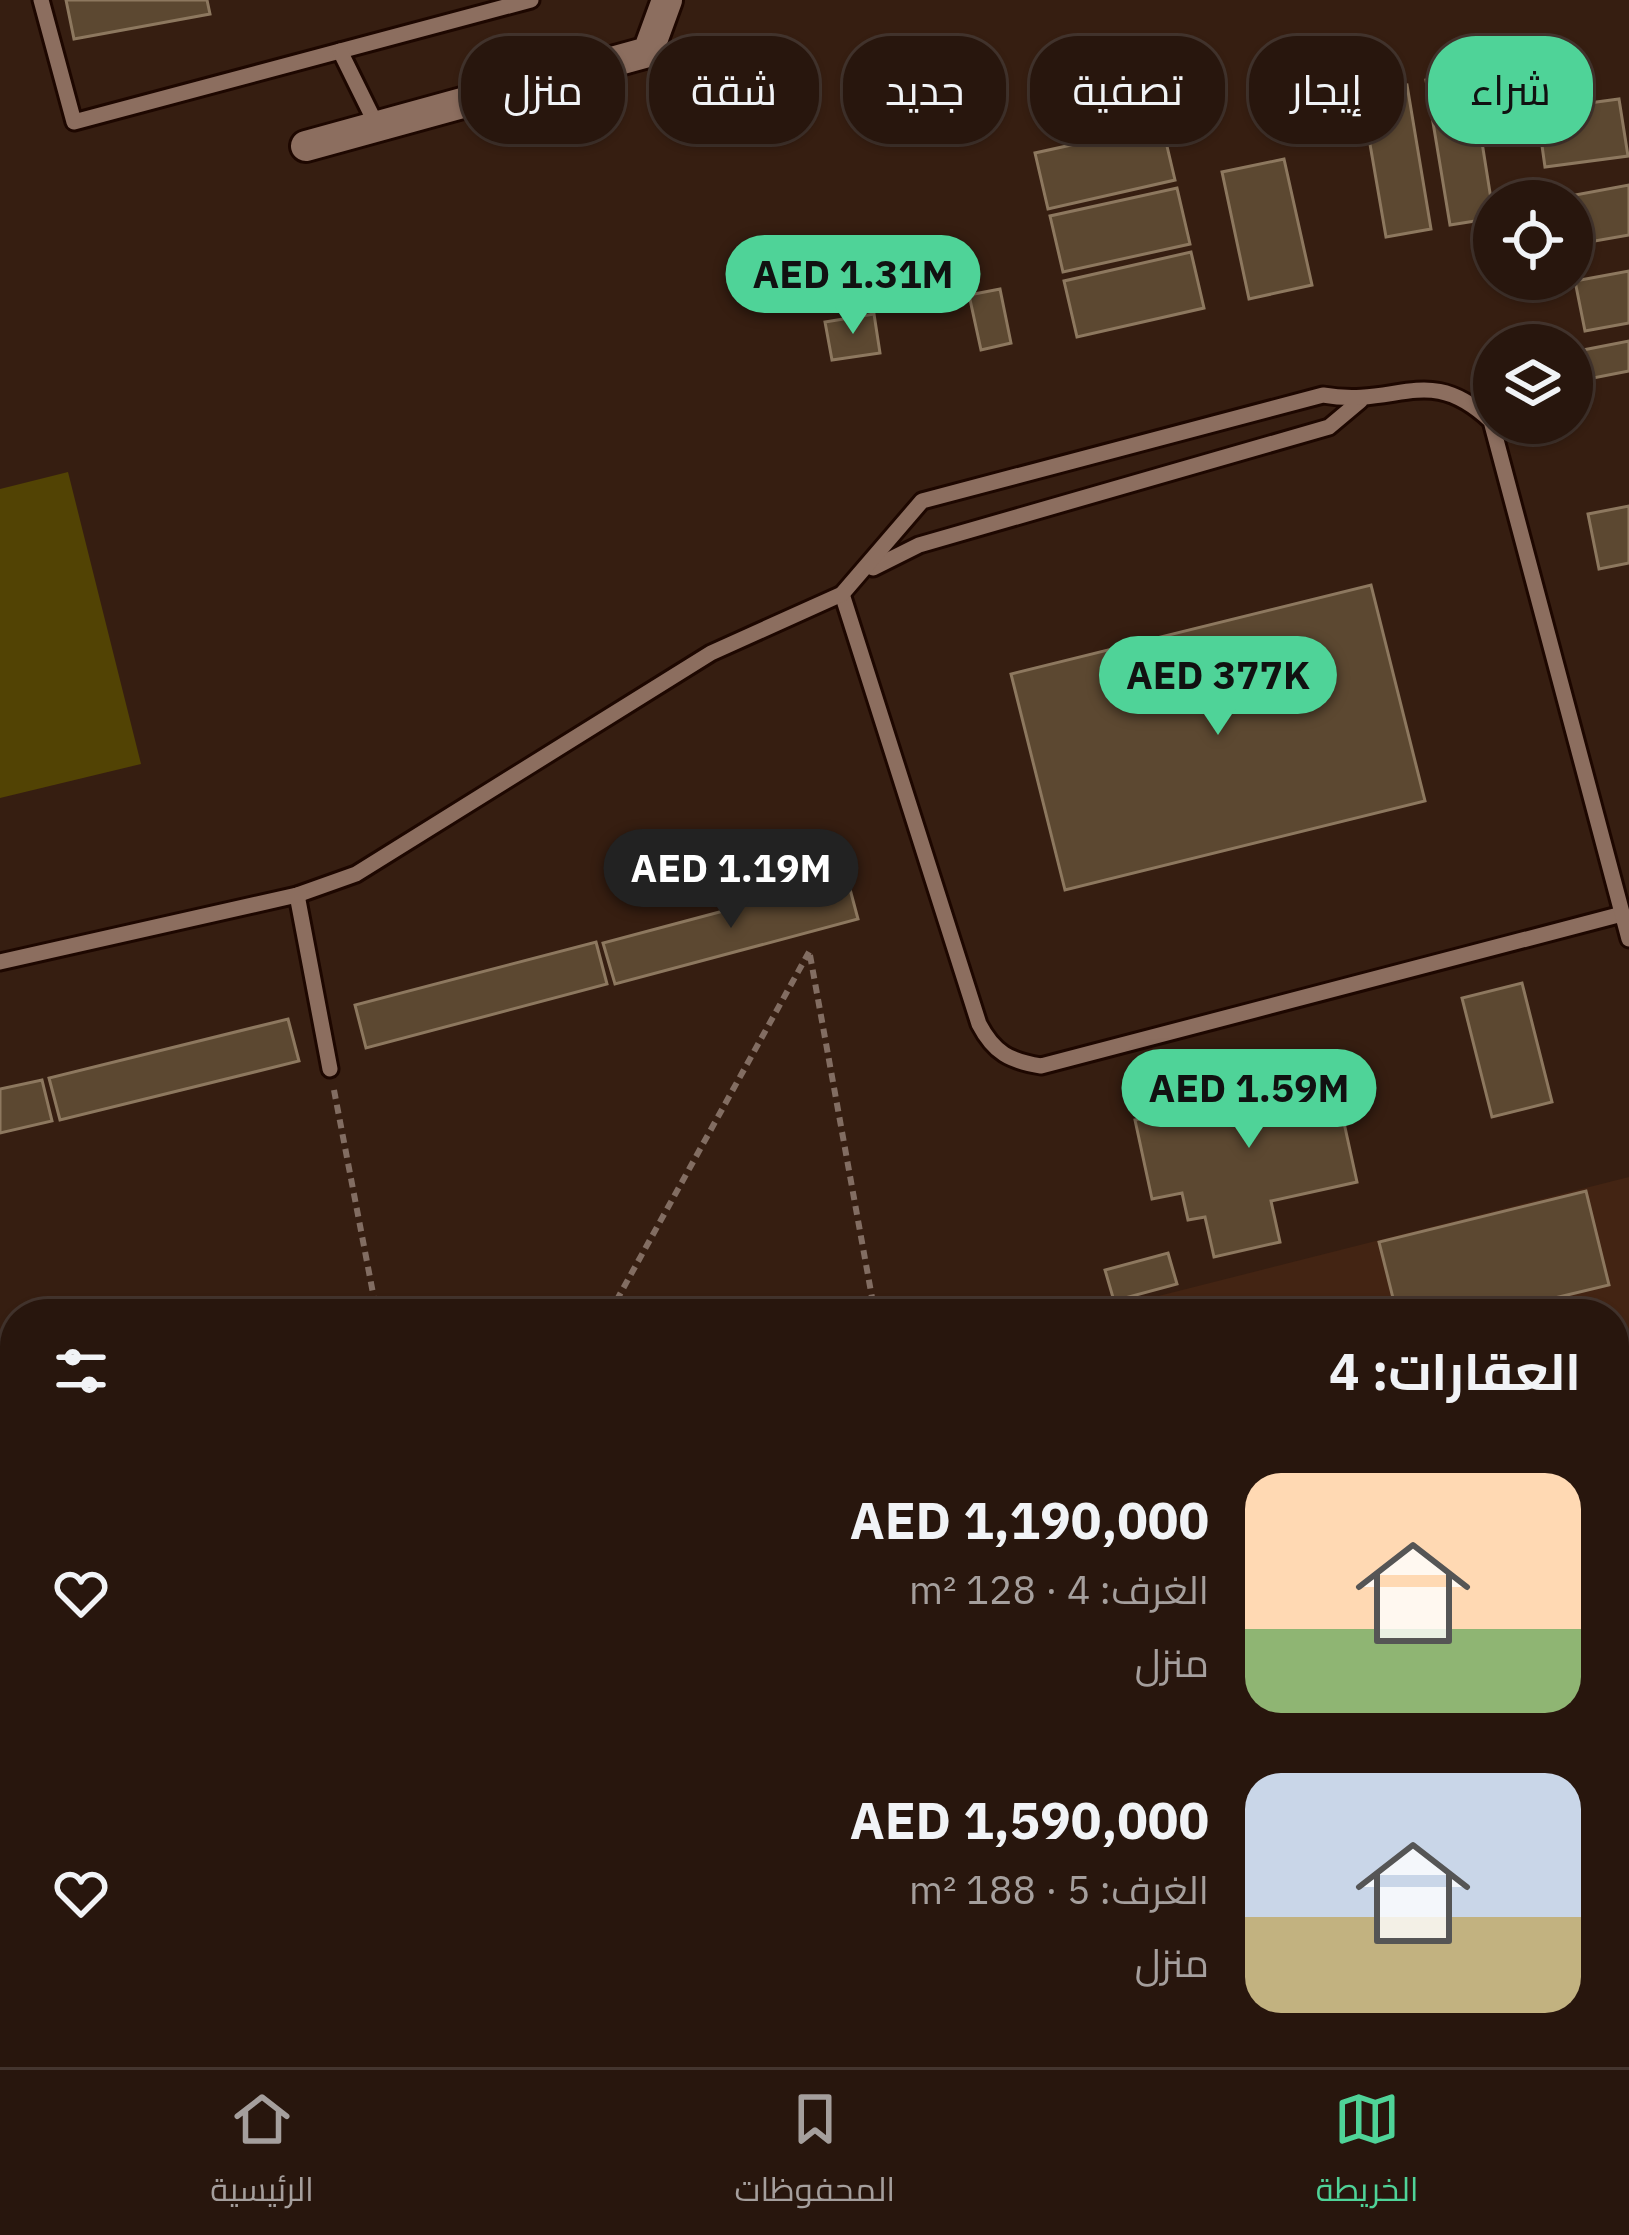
<!DOCTYPE html>
<html lang="ar">
<head>
<meta charset="utf-8">
<style>
	body { margin:0; font-family:"IBM Plex Sans",Cairo,sans-serif; background:#34231b; color:#f1f3f6; direction:rtl; height:100vh; display:flex; flex-direction:column; font-size:45px; white-space:nowrap }
	* { box-sizing:border-box; margin:0 }
	p { font-size:39px; color:#a59f9d }
	.icon { flex:none; width:66px; height:66px; fill:none; stroke:currentColor; stroke-width:2; stroke-linecap:round; stroke-linejoin:round }
	.map { position:relative; flex:1; overflow:hidden; direction:ltr }
	.drawer { position:absolute; left:0px; top:1299px; width:1629px; height:768px; display:flex; flex-direction:column; background:#28160d; border-radius:48px 48px 0 0; box-shadow:0 3px 9px #0004,0 0 0 3px #44352e; direction:rtl }
	.drawer>* { flex:none }
	.banner { position:absolute; left:36px; top:36px; width:1557px; height:108px; direction:rtl; display:flex; gap:24px }
	.buttons { position:absolute; left:1473px; top:180px; display:grid; gap:24px }
	.buttons a { display:grid; place-items:center; width:120px; height:120px; border-radius:50%; background:#28160d; box-shadow:0 3px 9px #0004,0 0 0 3px #44352e; font-size:60px }
	.price { position:absolute; translate:-50% -102px; padding:0 27px; border-radius:42px; background:#4fd398; color:#111; font-size:39px; line-height:78px; filter:drop-shadow(0 3px 6px #0008) }
	.price::after { content:''; position:absolute; left:50%; top:72px; width:36px; height:27px; margin-left:-18px; background:inherit; clip-path:polygon(0 0,100% 0,50% 100%) }
	.price.current { background:#222; color:#fff }
	ul { padding:0; list-style:none }
	li { display:flex; align-items:center; gap:36px; height:300px; padding:0 48px }
	li span { display:grid; place-items:center; flex:none; width:336px; height:240px; border-radius:36px; color:#555 }
	li>.icon { margin-inline-start:auto }
	span .icon { width:144px; height:144px; fill:#fffc; stroke-width:1 }
	li b { font-size:51px }
	h2 { display:flex; justify-content:space-between; align-items:center; height:144px; padding:0 48px; font-size:51px }
	.pill { padding:0 42px; border-radius:48px; background:#28160d; box-shadow:0 3px 9px #0004,0 0 0 3px #44352e; font-size:42px; line-height:108px }
	.pill.current { background:#4fd398; color:#111 }
	.tab-bar { display:flex; justify-content:space-around; align-items:center; height:168px; border-top:3px solid #44352e; background:#28160d; font-size:33px; color:#a59f9d }
	.tab-bar a { display:grid; justify-items:center; gap:6px }
	.tab-bar .current { color:#4fd398 }
	.map>svg:first-child { display:block }
</style>
</head>
<body>
<div class="map">
<svg width="1629" height="2067" viewBox="0 0 1629 2067">
	<rect width="100%" height="100%" fill="#361e11"/>
	<path fill="#432413" d="M 1629,1177 L 1629,1468 L 1614,1471 L 1614,1314 L 1121,1314 L 1119,1306 Z"/>
	<path fill="#524304" d="M 68,472 L 141,764 L 0,798 L 0,489 Z"/>
	<g fill="#5c4831" stroke="#8d785f" stroke-width="3">
		<path d="M 66,0 L 207,0 L 210,14 L 74,39 Z"/>
		<path d="M 1471,73 L 1494,218 L 1450,225 L 1426,80 Z"/>
		<path d="M 1407,85 L 1431,229 L 1386,237 L 1361,92 Z"/>
		<path d="M 1619,99 L 1628,156 L 1545,167 L 1537,110 Z"/>
		<path d="M 1162,125 L 1175,180 L 1048,209 L 1035,153 Z"/>
		<path d="M 1284,159 L 1312,285 L 1249,299 L 1222,172 Z"/>
		<path d="M 1629,185 L 1629,235 L 1572,245 L 1572,201 L 1543,201 Z"/>
		<path d="M 1177,188 L 1190,244 L 1063,272 L 1050,216 Z"/>
		<path d="M 1191,252 L 1204,308 L 1077,337 L 1064,281 Z"/>
		<path d="M 1629,271 L 1629,323 L 1585,331 L 1575,281 Z"/>
		<path d="M 1000,289 L 1011,343 L 981,350 L 969,295 Z"/>
		<path d="M 874,314 L 880,353 L 832,360 L 825,322 Z"/>
		<path d="M 1629,341 L 1629,371 L 1588,379 L 1583,350 Z"/>
		<path d="M 1629,506 L 1629,563 L 1599,569 L 1588,514 Z"/>
		<path d="M 1371,585 L 1425,801 L 1065,890 L 1011,674 Z"/>
		<path d="M 847,878 L 858,919 L 615,984 L 603,943 Z"/>
		<path d="M 596,942 L 607,984 L 366,1048 L 355,1005 Z"/>
		<path d="M 1522,983 L 1552,1102 L 1492,1117 L 1462,998 Z"/>
		<path d="M 288,1019 L 299,1061 L 60,1120 L 49,1078 Z"/>
		<path d="M 1330,1059 L 1357,1182 L 1271,1201 L 1280,1242 L 1214,1257 L 1205,1217 L 1188,1220 L 1182,1193 L 1152,1199 L 1135,1120 L 1184,1110 L 1180,1092 Z"/>
		<path d="M 42,1080 L 52,1121 L 0,1133 L 0,1089 Z"/>
		<path d="M 1586,1191 L 1609,1285 L 1488,1314 L 1397,1314 L 1379,1242 Z"/>
		<path d="M 1168,1253 L 1177,1284 L 1114,1301 L 1105,1270 Z"/>
		<path d="M 15,1709 L 15,1762 L 6,1711 Z"/>
		<path d="M 1615,2041 L 1620,2067 L 1593,2067 L 1591,2052 L 1614,2052 Z"/>
		<path d="M 766,2052 L 1029,2052 L 1031,2059 L 1016,2062 L 1017,2067 L 693,2067 Z"/>
		<path d="M 1215,2054 L 1217,2067 L 1152,2067 L 1151,2066 Z"/>
	</g>
	<g fill="none" stroke-linecap="round" stroke-linejoin="round">
		<defs>
			<g id="service">
				<path d="M 41,0 L 74,122 L 531,0"/>
				<path d="M 340,51 L 377,126"/>
				<path d="M 873,568 L 919,545 L 1329,427 L 1360,401"/>
				<path d="M 842,594 L 979,1024 C 994,1053 1010,1061 1041,1066 L 1622,914"/>
				<path d="M 297,895 L 330,1069"/>
				<path d="M 0,962 L 297,895 L 356,874 L 711,653 L 842,594 L 922,501 L 1323,395 C 1399,408 1428,362 1491,421 L 1629,939"/>
			</g>
			<path id="minor" d="M 306,146 L 648,52 L 667,0"/>
		</defs>
		<use href="#service" stroke="#1d0700" stroke-width="21"/>
		<use href="#minor" stroke="#1d0700" stroke-width="36"/>
		<g stroke="#826d62" stroke-width="6" stroke-dasharray="9 6" stroke-linecap="butt">
			<path d="M 810,955 L 875,1314"/>
			<path d="M 334,1090 L 377,1314"/>
			<path d="M 609,1314 L 809,952"/>
			<path d="M 0,1866 L 15,1863"/>
			<path d="M 384,2067 L 465,2052"/>
		</g>
		<use href="#service" stroke="#8c6e5f" stroke-width="15"/>
		<use href="#minor" stroke="#8c6e5f" stroke-width="30"/>
	</g>
</svg>
<div class="buttons">
<a><svg class="icon" aria-label="locate" viewBox="0 0 24 24"><circle cx="12" cy="12" r="6"/><path d="M12 2v4M12 18v4M2 12h4M18 12h4"/></svg></a>
<a><svg class="icon" aria-label="layers" viewBox="0 0 24 24"><path d="M12 4l9 5-9 5-9-5zM3 14l9 5 9-5"/></svg></a>
</div>
<b class="price" style="left:853px;top:337px">AED 1.31M</b>
<b class="price" style="left:1218px;top:738px">AED 377K</b>
<b class="price current" style="left:731px;top:931px">AED 1.19M</b>
<b class="price" style="left:1249px;top:1151px">AED 1.59M</b>
<div class="banner">
<a class="pill current">شراء</a>
<a class="pill">إيجار</a>
<a class="pill">تصفية</a>
<a class="pill">جديد</a>
<a class="pill">شقة</a>
<a class="pill">منزل</a>
</div>
<section class="drawer">
<h2>العقارات: 4<svg class="icon" aria-label="filters" viewBox="0 0 24 24"><path d="M4 7h16M4 17h16"/><circle cx="9" cy="7" r="2"/><circle cx="15" cy="17" r="2"/></svg></h2>
<ul>
<li><span style="background:linear-gradient(#ffd9b3 65%,#8fb573 0)"><svg class="icon" aria-label="home" viewBox="0 0 24 24"><path d="M3 11l9-7 9 7M6 9v11h12V9"/></svg></span><div><b>AED 1,190,000</b><p>الغرف: 4 · 128 m²</p><p>منزل</p></div><svg class="icon" aria-label="heart" viewBox="0 0 24 24"><path d="M12 20l-8-8c-3-5 5-10 8-4 3-6 11-1 8 4z"/></svg></li>
<li><span style="background:linear-gradient(#c9d6e8 60%,#c2b280 0)"><svg class="icon" aria-label="home" viewBox="0 0 24 24"><path d="M3 11l9-7 9 7M6 9v11h12V9"/></svg></span><div><b>AED 1,590,000</b><p>الغرف: 5 · 188 m²</p><p>منزل</p></div><svg class="icon" aria-label="heart" viewBox="0 0 24 24"><path d="M12 20l-8-8c-3-5 5-10 8-4 3-6 11-1 8 4z"/></svg></li>
</ul>
</section>
</div>
<nav class="tab-bar">
<a class="current"><svg class="icon" aria-label="map" viewBox="0 0 24 24"><path d="M3 6l6-2 6 2 6-2v14l-6 2-6-2-6 2zM9 4v14M15 6v14"/></svg>الخريطة</a>
<a><svg class="icon" aria-label="saved" viewBox="0 0 24 24"><path d="M7 4h10v16l-5-4-5 4z"/></svg>المحفوظات</a>
<a><svg class="icon" aria-label="home" viewBox="0 0 24 24"><path d="M3 11l9-7 9 7M6 9v11h12V9"/></svg>الرئيسية</a>
</nav>
</body>
</html>
